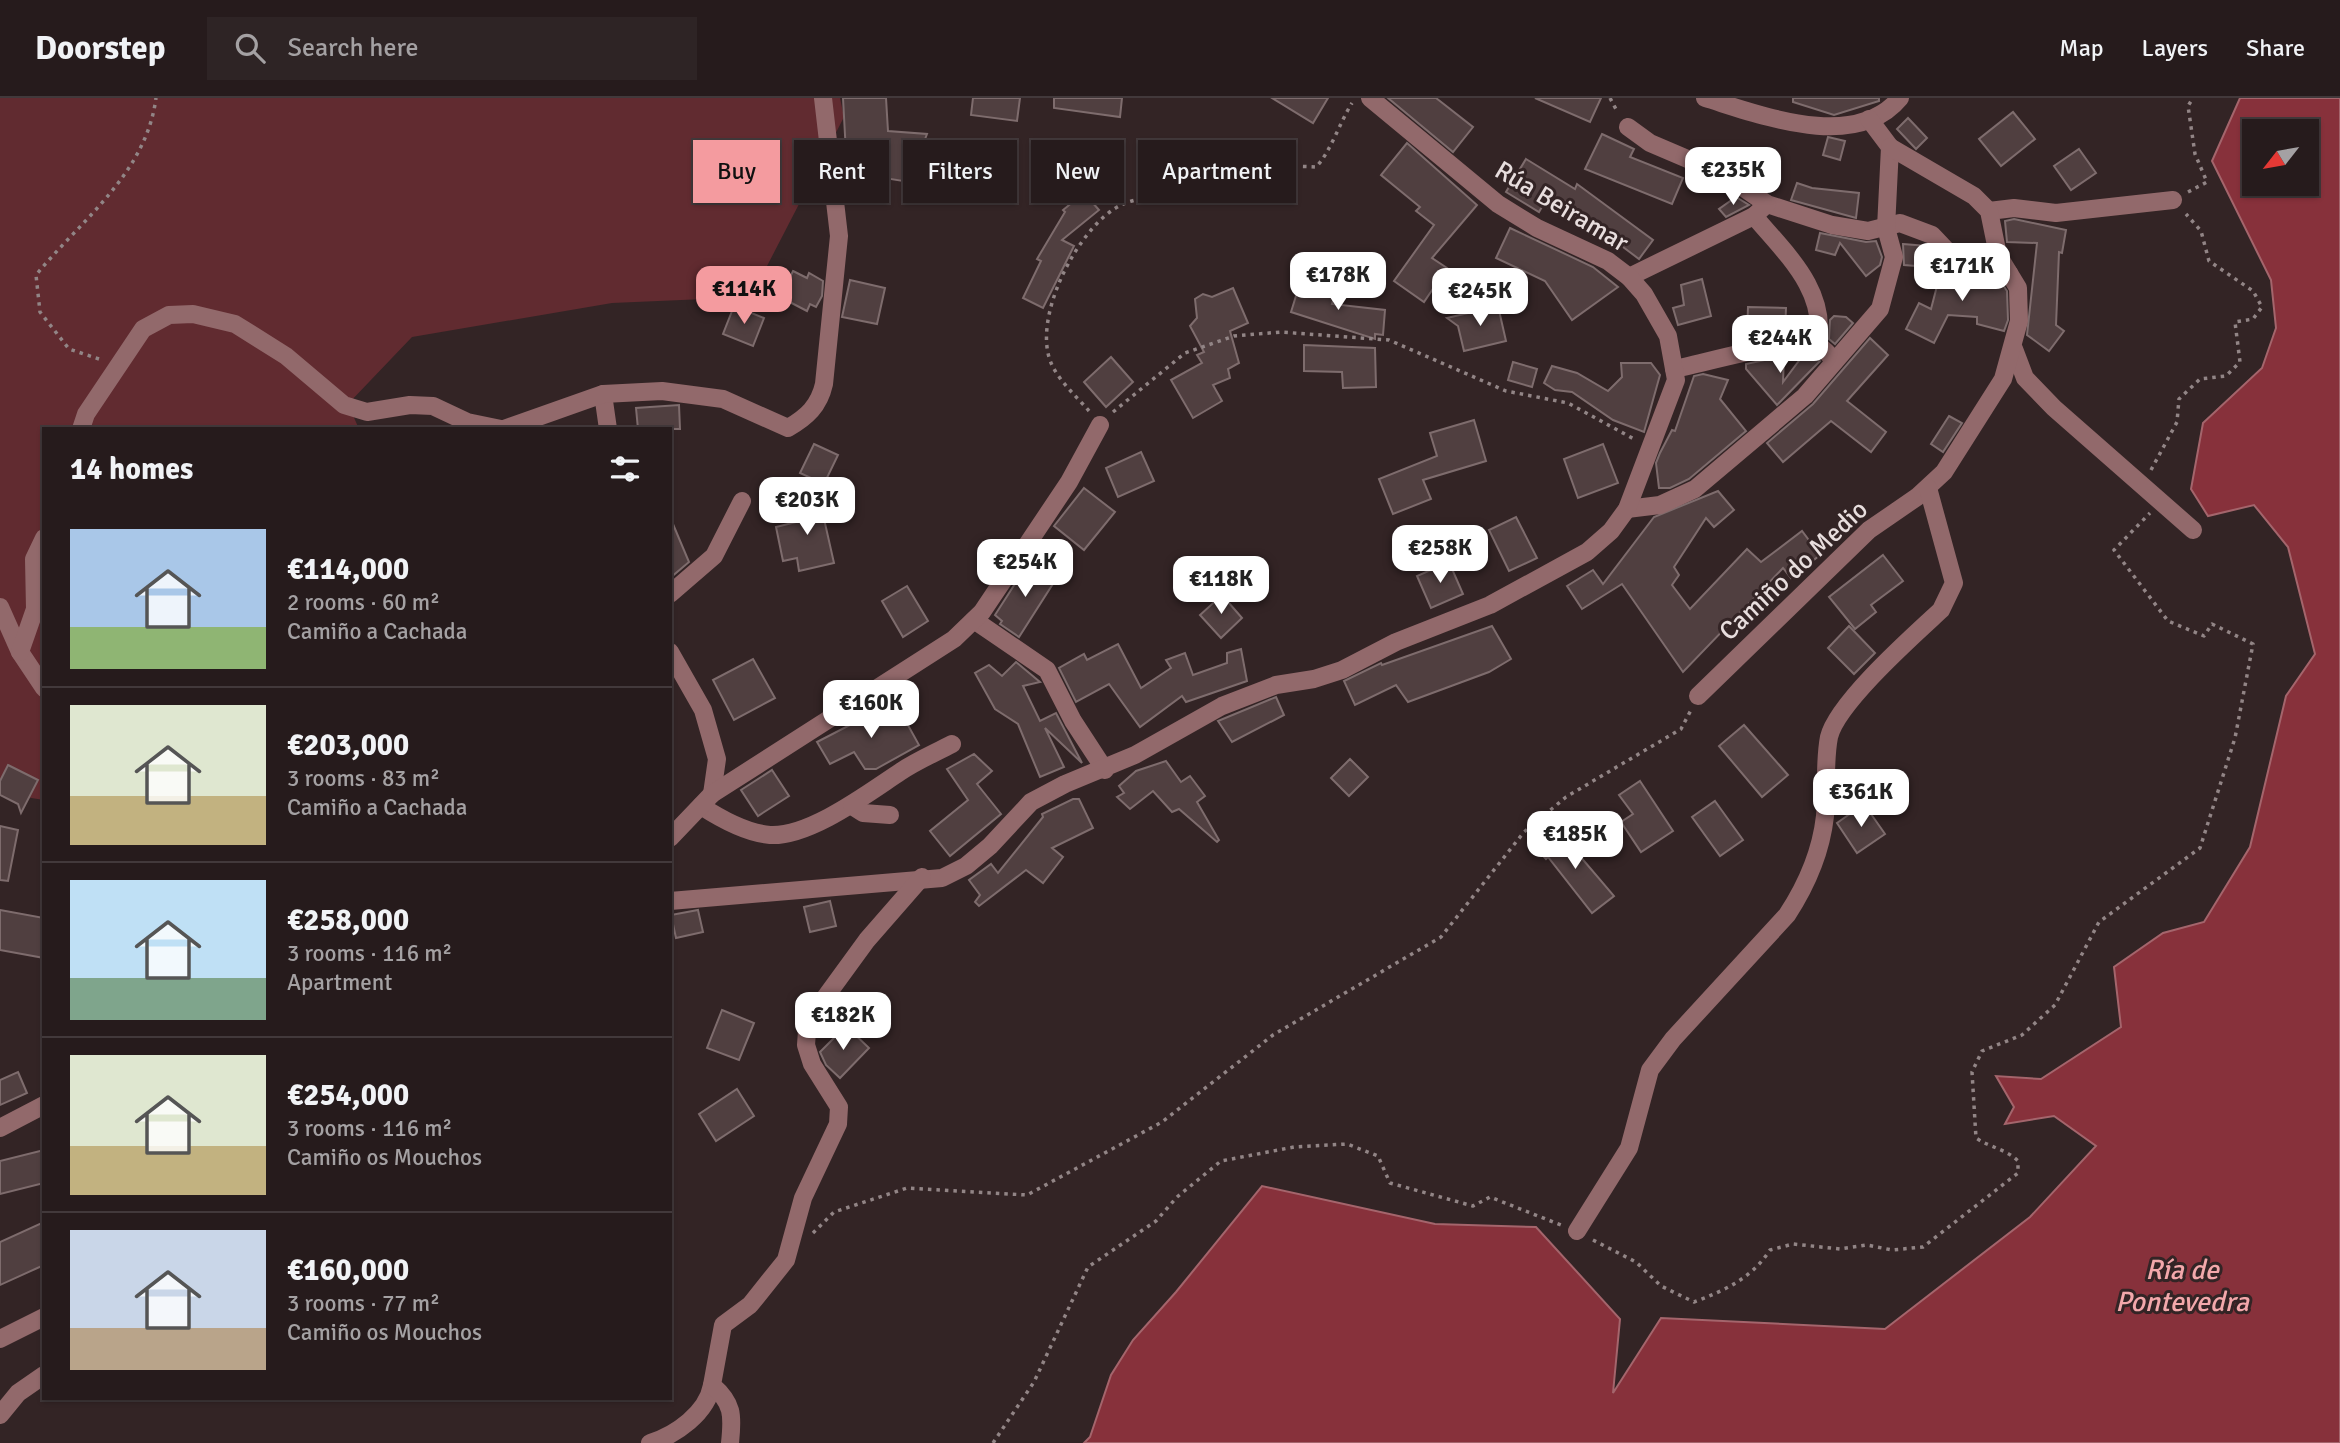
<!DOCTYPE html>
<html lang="en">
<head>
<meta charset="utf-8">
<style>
	body { margin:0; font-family:Signika,sans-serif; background:#2e2425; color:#f1f3f6; height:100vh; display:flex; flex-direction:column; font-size:26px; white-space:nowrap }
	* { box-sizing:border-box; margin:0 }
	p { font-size:23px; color:#a4a1a3 }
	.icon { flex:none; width:38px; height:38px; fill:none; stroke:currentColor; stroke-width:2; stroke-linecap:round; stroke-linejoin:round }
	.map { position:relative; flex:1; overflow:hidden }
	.sheet { position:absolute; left:42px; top:329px; width:630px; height:973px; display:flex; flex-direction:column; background:#261b1c; border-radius:0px; box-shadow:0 2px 5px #0004,0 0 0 2px #42393b }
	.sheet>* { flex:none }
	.guide { position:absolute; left:693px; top:42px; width:665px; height:63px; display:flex; gap:14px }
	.needle { width:46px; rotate:239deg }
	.controls { position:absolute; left:2242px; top:21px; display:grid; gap:14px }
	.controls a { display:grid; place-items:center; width:77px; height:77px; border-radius:0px; background:#261b1c; box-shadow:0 2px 5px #0004,0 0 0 2px #42393b; font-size:35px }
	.price { position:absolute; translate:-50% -60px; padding:0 16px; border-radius:14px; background:#fff; color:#222; font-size:23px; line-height:46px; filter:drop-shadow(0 2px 4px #0008) }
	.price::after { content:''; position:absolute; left:50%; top:42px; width:21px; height:16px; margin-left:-10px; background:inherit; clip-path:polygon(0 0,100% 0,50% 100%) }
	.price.on { background:#f49b9f; color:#111 }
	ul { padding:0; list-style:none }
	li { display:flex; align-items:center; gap:21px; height:175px; padding:0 28px }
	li+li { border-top:2px solid #42393b }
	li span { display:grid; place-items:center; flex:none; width:196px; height:140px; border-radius:0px; color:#555 }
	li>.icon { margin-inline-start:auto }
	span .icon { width:84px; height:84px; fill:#fffc; stroke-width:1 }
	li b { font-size:30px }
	h2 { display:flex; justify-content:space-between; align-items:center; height:84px; padding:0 28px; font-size:30px }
	.tag { padding:0 24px; border-radius:0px; background:#261b1c; box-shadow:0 2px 5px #0004,0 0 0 2px #42393b; font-size:24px; line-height:63px }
	.tag.on { background:#f49b9f; color:#111 }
	header { display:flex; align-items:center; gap:42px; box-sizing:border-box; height:98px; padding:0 35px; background:#261b1c; border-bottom:2px solid #42393b }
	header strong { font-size:33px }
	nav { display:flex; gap:38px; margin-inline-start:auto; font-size:24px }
	.search { width:490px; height:63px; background:#2e2425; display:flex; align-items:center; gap:18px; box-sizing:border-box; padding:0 24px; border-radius:0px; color:#a4a1a3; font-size:26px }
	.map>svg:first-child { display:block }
</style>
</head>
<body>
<header>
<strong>Doorstep</strong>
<div class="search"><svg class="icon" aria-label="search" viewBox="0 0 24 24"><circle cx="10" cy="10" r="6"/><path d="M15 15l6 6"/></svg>Search here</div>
<nav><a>Map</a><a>Layers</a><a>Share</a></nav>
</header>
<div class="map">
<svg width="2340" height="1345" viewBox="0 0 2340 1345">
	<rect width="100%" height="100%" fill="#332425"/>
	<path fill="#612b30" d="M 0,0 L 840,0 L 844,19 L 751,199 L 612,205 L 412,239 L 348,306 L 359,331 L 44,331 L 44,702 L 0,695 Z"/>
	<path fill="#87313b" stroke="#a4656c" stroke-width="2" fill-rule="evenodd" d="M 2240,0 L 2340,0 L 2340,1345 L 1084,1345 L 1090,1339 L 1111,1277 L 1133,1242 L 1176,1194 L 1262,1088 L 1435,1126 L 1536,1129 L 1620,1221 L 1613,1295 L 1661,1220 L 1885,1231 L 2030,1119 L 2096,1048 L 2054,1018 L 2005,1026 L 2014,1009 L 1996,978 L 2041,981 L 2121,929 L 2114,869 L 2163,835 L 2204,824 L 2250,749 L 2286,598 L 2315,556 L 2288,449 L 2254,407 L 2208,418 L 2191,391 L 2203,325 L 2262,270 L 2276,230 L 2271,182 L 2212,63 ZM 2254,33 L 2306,33 L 2306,86 L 2254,86 Z"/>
	<g fill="#503f40" stroke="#7e6c6d" stroke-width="2">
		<path d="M 843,0 L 886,0 L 888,33 L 927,36 L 909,84 L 847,74 Z"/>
		<path d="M 973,0 L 1020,0 L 1017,23 L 971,17 Z"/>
		<path d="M 1054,0 L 1122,0 L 1120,19 L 1054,10 Z"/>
		<path d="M 1272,0 L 1328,0 L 1313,25 Z"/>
		<path d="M 1388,0 L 1436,0 L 1473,29 L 1453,54 Z"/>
		<path d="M 1535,0 L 1601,0 L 1590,24 Z"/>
		<path d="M 1793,0 L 1879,0 L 1879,3 L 1834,17 L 1793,4 Z"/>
		<path d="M 2013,14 L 2035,41 L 2001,68 L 1979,41 Z"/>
		<path d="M 1908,20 L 1927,40 L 1916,51 L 1897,31 Z"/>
		<path d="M 1602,36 L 1634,51 L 1630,59 L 1683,80 L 1672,106 L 1585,71 Z"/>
		<path d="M 1828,39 L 1845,43 L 1840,62 L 1823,57 Z"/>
		<path d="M 1407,45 L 1477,107 L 1432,160 L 1447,170 L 1424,204 L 1394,183 L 1434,127 L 1416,113 L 1420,109 L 1381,77 Z"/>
		<path d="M 2079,51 L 2096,75 L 2071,92 L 2054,68 Z"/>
		<rect x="1153" y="56" width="22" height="25"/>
		<path d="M 1526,61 L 1575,91 L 1577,86 L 1653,142 L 1639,161 L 1603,134 L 1543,107 L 1539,114 L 1506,94 Z"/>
		<path d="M 1797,85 L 1812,90 L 1859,95 L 1856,120 L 1791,102 Z"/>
		<path d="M 1084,95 L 1099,112 L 1062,142 L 1074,148 L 1043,210 L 1023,200 L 1041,163 L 1037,161 L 1065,114 L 1063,112 Z"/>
		<path d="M 1736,99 L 1749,107 L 1726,119 L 1719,111 Z"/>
		<path d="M 2014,121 L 2066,132 L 2062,155 L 2059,154 L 2056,227 L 2064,233 L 2049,253 L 2027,237 L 2037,145 L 2007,144 L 2005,123 Z"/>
		<path d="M 1510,130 L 1593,169 L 1618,189 L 1572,222 L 1545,183 L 1496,160 Z"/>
		<path d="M 1820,135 L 1866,144 L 1876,143 L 1882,159 L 1880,167 L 1866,178 L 1840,145 L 1835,157 L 1816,152 Z"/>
		<path d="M 1903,146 L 1927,148 L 1928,169 L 1904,167 Z"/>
		<path d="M 1943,165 L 2001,184 L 2007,193 L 2008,222 L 2004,233 L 1977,226 L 1977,219 L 1948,217 L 1934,245 L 1906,231 L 1919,205 L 1931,211 Z"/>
		<path d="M 793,173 L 807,180 L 809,175 L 823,183 L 822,198 L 816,209 L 810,206 L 807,213 L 780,199 Z"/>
		<path d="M 1702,181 L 1711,218 L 1678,227 L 1673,210 L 1684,207 L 1681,187 Z"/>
		<path d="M 850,182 L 885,190 L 877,226 L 842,219 Z"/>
		<path d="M 1300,185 L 1335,196 L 1332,206 L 1385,212 L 1383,237 L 1375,236 L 1375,241 L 1291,214 Z"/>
		<path d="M 1233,190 L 1248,225 L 1230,233 L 1239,265 L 1228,271 L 1230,280 L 1213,287 L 1222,303 L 1193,320 L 1171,282 L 1202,265 L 1197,257 L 1204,254 L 1190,228 L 1197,220 L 1195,201 L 1203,196 L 1212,199 Z"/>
		<path d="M 734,208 L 764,220 L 753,248 L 723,236 Z"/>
		<path d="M 1498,208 L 1506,243 L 1464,253 L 1458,228 L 1447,220 Z"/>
		<path d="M 1748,209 L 1786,210 L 1785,235 L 1747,238 Z"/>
		<path d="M 1834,218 L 1846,219 L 1853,225 L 1835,246 L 1829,241 L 1830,222 Z"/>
		<path d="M 1870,240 L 1888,257 L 1847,303 L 1886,334 L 1871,354 L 1831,323 L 1783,364 L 1767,345 L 1813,306 Z"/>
		<path d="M 1304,247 L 1375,250 L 1376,289 L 1343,290 L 1342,274 L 1304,273 Z"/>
		<path d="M 1804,256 L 1813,257 L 1820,263 L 1777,307 L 1746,271 L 1746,266 L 1784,258 L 1783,284 Z"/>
		<path d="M 1111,259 L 1133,284 L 1106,309 L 1084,284 Z"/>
		<path d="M 1513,264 L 1537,271 L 1532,289 L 1508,282 Z"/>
		<path d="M 1621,265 L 1651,265 L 1660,277 L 1644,334 L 1613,322 L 1572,294 L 1555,292 L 1544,285 L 1552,268 L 1577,275 L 1608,293 L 1622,279 Z"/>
		<path d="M 1703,276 L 1728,282 L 1720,301 L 1746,333 L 1689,381 L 1670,390 L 1659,390 L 1656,365 L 1660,355 L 1672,332 L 1675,333 L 1694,278 Z"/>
		<path d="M 679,307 L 680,331 L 638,331 L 636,310 Z"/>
		<path d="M 1949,318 L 1962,325 L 1943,354 L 1931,346 Z"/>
		<path d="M 1474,322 L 1486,363 L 1423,382 L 1431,401 L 1393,416 L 1379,381 L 1437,358 L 1430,335 Z"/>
		<path d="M 814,346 L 838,357 L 824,386 L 800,375 Z"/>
		<path d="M 1603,346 L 1618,385 L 1578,400 L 1564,361 Z"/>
		<path d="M 1141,354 L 1154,383 L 1118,399 L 1106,370 Z"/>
		<path d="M 1084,390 L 1115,414 L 1084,452 L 1054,428 Z"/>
		<path d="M 1718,393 L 1734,412 L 1714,429 L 1706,420 L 1674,469 L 1679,477 L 1672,487 L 1690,511 L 1747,451 L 1761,464 L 1802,433 L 1820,457 L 1791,480 L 1783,470 L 1683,574 L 1622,486 L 1582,511 L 1567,488 L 1593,472 L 1603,486 L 1654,419 Z"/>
		<path d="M 824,395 L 828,410 L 822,412 L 834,465 L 799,473 L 797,460 L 783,463 L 776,429 L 796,424 L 794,416 L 808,413 L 806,399 Z"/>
		<path d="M 670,419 L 689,464 L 670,480 Z"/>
		<path d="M 1516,419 L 1537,460 L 1509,473 L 1489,432 Z"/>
		<path d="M 1883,457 L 1903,483 L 1871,507 L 1876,514 L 1855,531 L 1829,499 Z"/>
		<path d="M 1029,464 L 1056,481 L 1019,539 L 1000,526 L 1002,523 L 995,517 Z"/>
		<path d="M 1449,464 L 1463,496 L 1431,510 L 1417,478 Z"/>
		<path d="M 907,488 L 928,523 L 903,539 L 882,503 Z"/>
		<path d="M 1222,497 L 1242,520 L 1221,540 L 1200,517 Z"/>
		<path d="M 1492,528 L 1511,561 L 1489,574 L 1408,604 L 1396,587 L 1355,607 L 1344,583 L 1381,565 L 1382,567 Z"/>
		<path d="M 1849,528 L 1875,555 L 1854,576 L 1828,550 Z"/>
		<path d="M 1118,546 L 1141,590 L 1171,570 L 1166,562 L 1185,555 L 1193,577 L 1227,565 L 1227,555 L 1241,551 L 1247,583 L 1186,604 L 1182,598 L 1140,629 L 1109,586 L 1076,604 L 1059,570 L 1084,556 L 1087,562 Z"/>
		<path d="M 753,561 L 775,600 L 734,622 L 713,582 Z"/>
		<path d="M 1016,564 L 1040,584 L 1023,588 L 1040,623 L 1056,615 L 1082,665 L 1045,630 L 1064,669 L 1040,679 L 1018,626 L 995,611 L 975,575 L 989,567 L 1002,578 Z"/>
		<path d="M 1276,599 L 1284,617 L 1232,644 L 1218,623 Z"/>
		<path d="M 884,610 L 904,620 L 919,647 L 876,671 L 865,671 L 854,654 L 830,666 L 817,644 L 850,627 L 848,622 L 864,612 L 872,622 Z"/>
		<path d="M 1744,627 L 1788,677 L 1762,699 L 1719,648 Z"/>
		<path d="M 974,656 L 992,673 L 977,686 L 1001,716 L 950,758 L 930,733 L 968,702 L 947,671 Z"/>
		<path d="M 1350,661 L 1368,679 L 1349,698 L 1331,680 Z"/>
		<path d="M 1166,663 L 1181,684 L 1190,678 L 1205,698 L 1197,704 L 1219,742 L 1217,744 L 1179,711 L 1172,714 L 1153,693 L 1130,711 L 1117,699 L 1124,695 L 1119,688 L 1136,673 Z"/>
		<path d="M 8,667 L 38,682 L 21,715 L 18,706 L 0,697 L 0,683 Z"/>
		<path d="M 772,672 L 789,698 L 758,718 L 741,692 Z"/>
		<path d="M 1640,683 L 1673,733 L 1641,754 L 1621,724 L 1633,716 L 1619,697 Z"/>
		<path d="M 1073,701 L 1079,701 L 1093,730 L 1052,750 L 1063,759 L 1043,785 L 1026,772 L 979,808 L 975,804 L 980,797 L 969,782 L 991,766 L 998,775 L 1043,719 L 1042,716 Z"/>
		<path d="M 1715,703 L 1743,742 L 1720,758 L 1692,719 Z"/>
		<path d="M 1864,706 L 1885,736 L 1857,755 L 1837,725 Z"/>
		<path d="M 0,728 L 18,732 L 8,783 L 0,782 Z"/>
		<path d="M 1556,730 L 1614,798 L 1592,815 L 1548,759 L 1546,761 L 1535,749 Z"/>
		<path d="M 830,803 L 836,828 L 810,834 L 804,809 Z"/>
		<path d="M 0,812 L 44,820 L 44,860 L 0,852 Z"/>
		<path d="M 698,812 L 703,834 L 676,840 L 671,817 Z"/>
		<path d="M 722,912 L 754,925 L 739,962 L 707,950 Z"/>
		<path d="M 846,928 L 869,950 L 840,980 L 826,967 L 820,954 Z"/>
		<path d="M 18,974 L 27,995 L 0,1007 L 0,982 Z"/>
		<path d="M 737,991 L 754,1018 L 716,1043 L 699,1016 Z"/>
		<path d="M 44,1052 L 44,1085 L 0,1096 L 0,1063 Z"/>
		<path d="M 44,1124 L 44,1167 L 0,1187 L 0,1144 Z"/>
	</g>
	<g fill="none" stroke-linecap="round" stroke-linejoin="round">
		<g stroke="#928586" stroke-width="3.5" stroke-dasharray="3.5 5" stroke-linecap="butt">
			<path d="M 1610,0 L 1617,13"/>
			<path d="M 2188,94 L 2207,84 L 2195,56 L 2188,8 L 2193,0"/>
			<path d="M 99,261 L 69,251 L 40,214 L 36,177 C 81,122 146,76 156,0"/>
			<path d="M 1089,313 C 1077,299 1060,284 1052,267 C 1030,222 1078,128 1121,107 C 1133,101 1149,100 1162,95 C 1173,91 1183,82 1195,79 C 1228,68 1281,67 1316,69 C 1330,55 1340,24 1352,5"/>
			<path d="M 1113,314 L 1185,255 L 1234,238 L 1281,234 L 1389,242 L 1506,293 L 1568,305 L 1634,341"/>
			<path d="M 2151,372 L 2177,324 L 2179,301 L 2200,281 L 2226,278 L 2240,264 L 2235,224 L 2253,221 L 2262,209 L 2253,193 L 2209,163 L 2201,133 L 2186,116"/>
			<path d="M 813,1135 L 834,1114 L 907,1090 L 1027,1097 L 1162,1024 L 1273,937 L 1441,839 L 1524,734 L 1566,699 L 1681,631 L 1691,612"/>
			<path d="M 1593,1142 L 1636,1164 L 1661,1188 L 1694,1204 C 1725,1192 1751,1181 1770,1152 L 1793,1146 L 1840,1151 L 1867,1147 L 1892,1152 L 1923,1149 L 2018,1075 L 2018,1063 C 2006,1051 1991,1050 1976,1040 L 1972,974 L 1982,953 L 2022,937 L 2055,907 L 2099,824 L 2200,750 L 2235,640 L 2253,546 L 2212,526 L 2204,538 L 2168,523 L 2114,452 L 2150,415"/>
			<path d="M 993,1345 L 1034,1284 L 1088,1169 L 1156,1123 L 1177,1099 L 1221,1063 L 1294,1049 L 1347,1046 L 1378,1058 L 1390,1085 L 1473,1108 L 1490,1099 L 1561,1127"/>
		</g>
		<g stroke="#92696b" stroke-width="18">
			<path d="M 1705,0 C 1761,17 1855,54 1900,0"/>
			<path d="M 1628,29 L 1650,45 L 1725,77 L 1767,106 L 1832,127 L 1868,133 L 1900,125 L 1932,137 L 1950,156 L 2009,175"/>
			<path d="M 1989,113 L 2014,110 L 2056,115 L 2173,102"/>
			<path d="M 1754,118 C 1786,156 1829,194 1817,247"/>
			<path d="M 1629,179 L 1754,118 L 1767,106"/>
			<path d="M 2014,251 L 2025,280 L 2054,310 L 2193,432"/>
			<path d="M 1674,271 C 1696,267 1801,238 1814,245 C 1822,248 1829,257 1835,263"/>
			<path d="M 603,296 L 608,331"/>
			<path d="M 81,331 L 86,316 L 143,231 L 169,217 L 193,216 L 235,226 L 286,258 L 344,307 L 367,314 L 410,307 L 433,308 L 467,324 L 501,331"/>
			<path d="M 504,331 L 603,296 L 662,293 L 723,301 L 788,330 C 807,319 819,308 824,286 L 839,138 L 823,0"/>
			<path d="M 1627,411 L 1660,407 L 1695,391 L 1805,298 L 1880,211 L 1894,159 L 1886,130 L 1890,49 L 1869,21"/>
			<path d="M 670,496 L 714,458 L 742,403"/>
			<path d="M 0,509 L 20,554 L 44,590"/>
			<path d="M 974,522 L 1047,572 L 1073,623 L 1105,672"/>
			<path d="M 20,554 L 35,511 L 34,461 L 44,440"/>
			<path d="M 670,554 L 703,612 L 717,661 L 712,696"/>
			<path d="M 1698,598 L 1869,432 L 1917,399 L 1944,374 L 2003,281 L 2019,223 L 2018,190 L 1998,157 L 1989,113 L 1974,98 L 1890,49"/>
			<path d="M 701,708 C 721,721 746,735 770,737 C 810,739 868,695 900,674 C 916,663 935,655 952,646"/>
			<path d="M 852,708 L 863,715 L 890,717"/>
			<path d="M 670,740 L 712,696 L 954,541 L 982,514 L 1069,384 L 1100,327"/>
			<path d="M 670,803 L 942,780 L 966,768 L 990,748 L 1031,704 L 1065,686 L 1135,657 L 1222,608 L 1276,587 L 1314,581 L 1342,572 L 1396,544 L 1490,507 L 1587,454 L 1611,433 L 1627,411 L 1676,282 L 1668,238 L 1644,196 L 1629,179 L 1608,163 L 1537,130 L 1498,106 L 1370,0"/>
			<path d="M 0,1030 L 44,1007"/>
			<path d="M 1577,1133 L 1629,1050 L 1650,972 L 1673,941 L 1787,817 C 1806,788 1821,754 1825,718 C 1827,692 1824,665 1829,639 C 1837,605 1914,537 1941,512 L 1954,485 L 1928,390"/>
			<path d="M 0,1241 L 44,1219"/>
			<path d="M 0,1317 L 18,1295 L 44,1277"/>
			<path d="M 650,1345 C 676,1337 707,1315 712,1287"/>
			<path d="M 730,1345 C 733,1317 733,1305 712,1287 L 723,1227 L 750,1207 L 786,1162 L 803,1100 L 838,1026 L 839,1009 L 812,966 L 806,947 L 807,933 L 816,912 L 867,842 L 922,779"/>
		</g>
	</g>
	<g text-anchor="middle" stroke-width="6" stroke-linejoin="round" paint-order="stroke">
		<g font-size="26" fill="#e8dede" stroke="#332425">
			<text transform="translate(1562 108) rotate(31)" y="9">Rúa Beiramar</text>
			<text transform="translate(1793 472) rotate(-43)" y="9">Camiño do Medio</text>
		</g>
		<g font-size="28" font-style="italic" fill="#f3a8ab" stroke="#332425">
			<text x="2182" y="1181">Ría de<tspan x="2182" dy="32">Pontevedra</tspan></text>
		</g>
	</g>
</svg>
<div class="controls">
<a><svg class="needle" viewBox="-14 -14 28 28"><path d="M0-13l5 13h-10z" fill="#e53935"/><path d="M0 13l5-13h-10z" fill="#a4a1a3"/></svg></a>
</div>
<b class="price" style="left:1733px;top:109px">€235K</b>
<b class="price" style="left:1962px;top:205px">€171K</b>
<b class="price" style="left:1338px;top:214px">€178K</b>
<b class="price on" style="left:744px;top:228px">€114K</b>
<b class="price" style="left:1480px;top:230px">€245K</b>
<b class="price" style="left:1780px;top:277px">€244K</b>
<b class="price" style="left:807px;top:439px">€203K</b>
<b class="price" style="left:1440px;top:487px">€258K</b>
<b class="price" style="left:1025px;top:501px">€254K</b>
<b class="price" style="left:1221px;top:518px">€118K</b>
<b class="price" style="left:871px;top:642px">€160K</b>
<b class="price" style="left:1861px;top:731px">€361K</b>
<b class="price" style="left:1575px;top:773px">€185K</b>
<b class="price" style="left:843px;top:954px">€182K</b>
<div class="guide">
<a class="tag on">Buy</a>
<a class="tag">Rent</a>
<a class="tag">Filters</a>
<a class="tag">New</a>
<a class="tag">Apartment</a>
</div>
<section class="sheet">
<h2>14 homes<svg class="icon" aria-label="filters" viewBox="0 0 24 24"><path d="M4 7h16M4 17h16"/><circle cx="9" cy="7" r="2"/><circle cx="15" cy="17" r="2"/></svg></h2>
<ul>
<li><span style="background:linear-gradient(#a9c7e8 70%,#8fb573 0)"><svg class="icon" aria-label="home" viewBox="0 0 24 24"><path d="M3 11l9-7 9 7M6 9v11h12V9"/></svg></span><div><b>€114,000</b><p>2 rooms · 60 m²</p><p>Camiño a Cachada</p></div></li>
<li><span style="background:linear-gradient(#dfe7d0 65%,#c2b280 0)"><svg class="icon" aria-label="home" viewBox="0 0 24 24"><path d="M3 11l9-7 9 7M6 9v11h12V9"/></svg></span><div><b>€203,000</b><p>3 rooms · 83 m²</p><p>Camiño a Cachada</p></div></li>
<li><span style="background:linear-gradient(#bfe0f5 70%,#7fa58c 0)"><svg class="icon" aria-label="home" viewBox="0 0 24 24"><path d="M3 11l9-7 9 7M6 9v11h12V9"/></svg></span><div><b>€258,000</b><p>3 rooms · 116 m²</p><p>Apartment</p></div></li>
<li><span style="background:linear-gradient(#dfe7d0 65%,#c2b280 0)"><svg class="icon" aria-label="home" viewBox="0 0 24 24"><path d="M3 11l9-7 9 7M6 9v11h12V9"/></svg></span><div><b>€254,000</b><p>3 rooms · 116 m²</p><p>Camiño os Mouchos</p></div></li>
<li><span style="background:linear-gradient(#c9d6e8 70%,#b9a48a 0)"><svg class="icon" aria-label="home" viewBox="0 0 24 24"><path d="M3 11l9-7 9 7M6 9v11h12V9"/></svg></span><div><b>€160,000</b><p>3 rooms · 77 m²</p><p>Camiño os Mouchos</p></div></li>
</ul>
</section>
</div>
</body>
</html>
